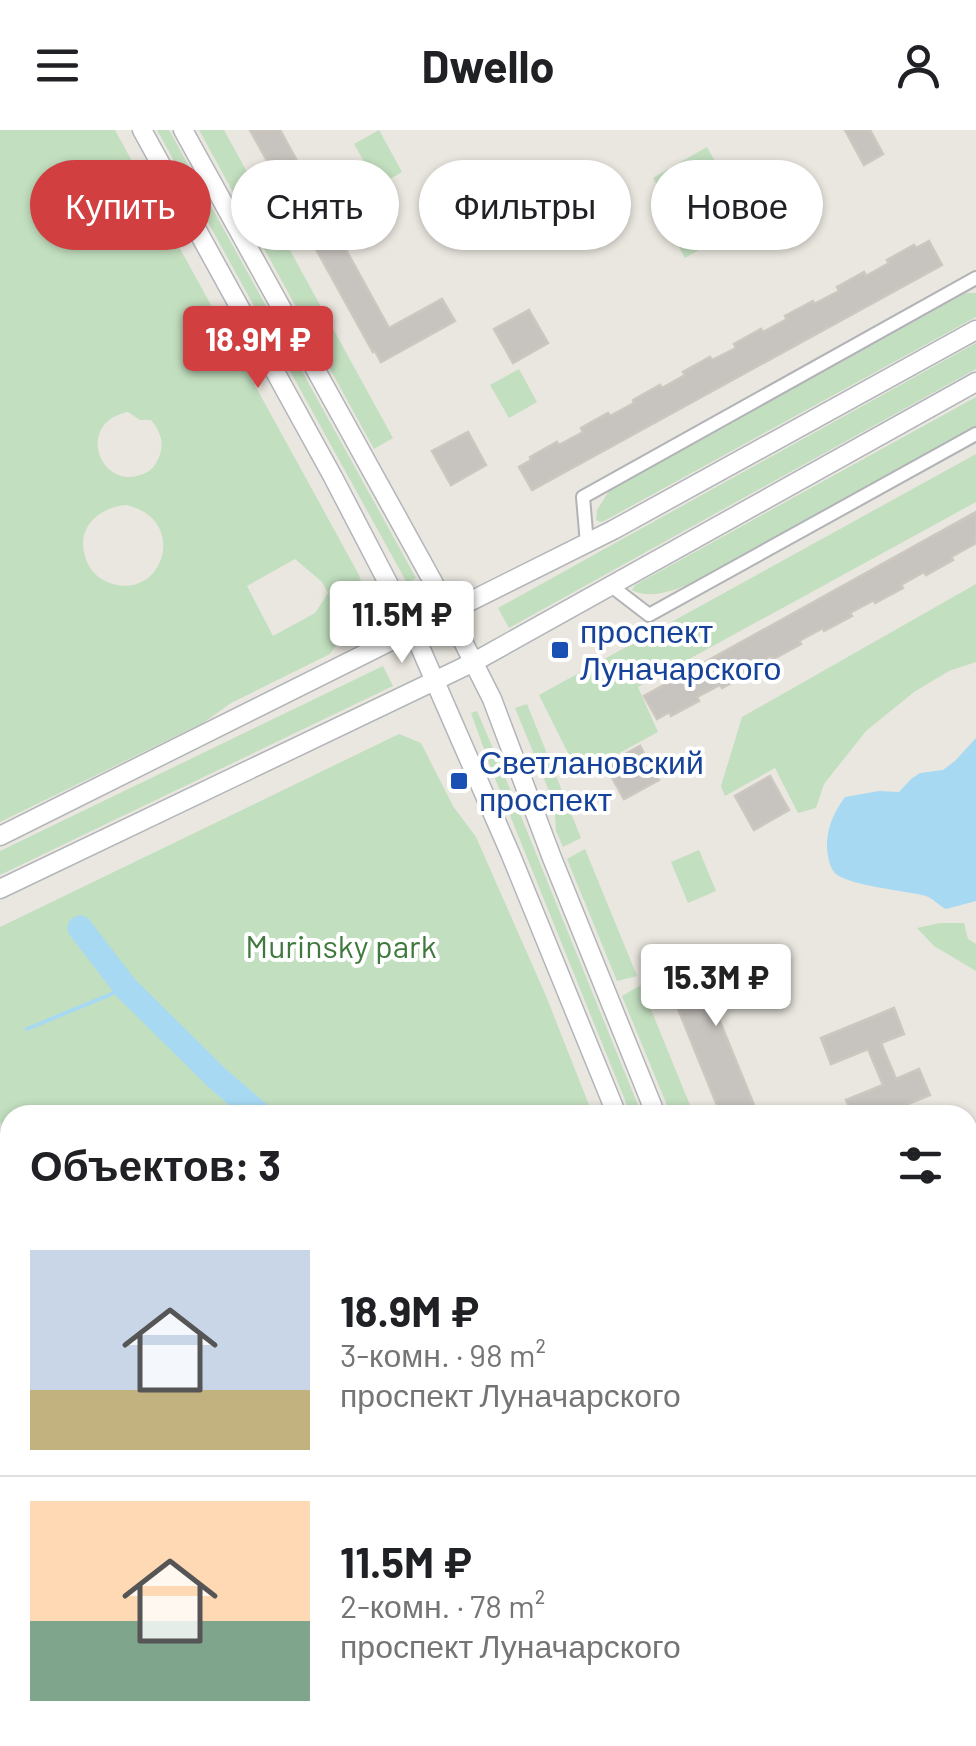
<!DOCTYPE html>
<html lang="ru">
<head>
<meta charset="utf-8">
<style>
	body { margin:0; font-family:Barlow,sans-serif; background:#f2f2f2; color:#202124; height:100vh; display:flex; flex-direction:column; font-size:38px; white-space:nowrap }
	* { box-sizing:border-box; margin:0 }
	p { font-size:32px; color:#757577 }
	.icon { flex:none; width:55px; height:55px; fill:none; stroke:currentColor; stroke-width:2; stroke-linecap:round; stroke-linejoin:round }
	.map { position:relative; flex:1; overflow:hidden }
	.sheet { position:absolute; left:0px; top:975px; width:978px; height:642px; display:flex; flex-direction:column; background:#fff; border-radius:30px 30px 0 0; box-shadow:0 2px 8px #0004 }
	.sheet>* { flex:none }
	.hud { position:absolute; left:30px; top:30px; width:918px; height:90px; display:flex; gap:20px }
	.price { position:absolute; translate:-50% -85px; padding:0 22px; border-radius:10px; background:#fff; color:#222; font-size:32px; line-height:65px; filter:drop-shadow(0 2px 5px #0008) }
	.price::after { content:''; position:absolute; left:50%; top:60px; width:30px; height:22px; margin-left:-15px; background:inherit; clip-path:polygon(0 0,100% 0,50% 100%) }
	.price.current { background:#d13f41; color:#fff }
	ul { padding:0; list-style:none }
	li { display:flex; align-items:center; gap:30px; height:250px; padding:0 30px }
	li+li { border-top:2px solid #e0e0e0 }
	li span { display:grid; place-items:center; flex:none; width:280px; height:200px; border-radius:0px; color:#555 }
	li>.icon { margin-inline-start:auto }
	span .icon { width:120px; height:120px; fill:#fffc; stroke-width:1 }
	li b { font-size:42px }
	h2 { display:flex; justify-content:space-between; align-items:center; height:120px; padding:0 30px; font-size:42px }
	.pill { padding:0 35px; border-radius:45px; background:#fff; box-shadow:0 2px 8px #0004; font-size:35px; line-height:90px }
	.pill.current { background:#d13f41; color:#fff }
	header { display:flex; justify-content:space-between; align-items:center; height:130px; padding:0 30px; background:#fff; font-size:45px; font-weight:700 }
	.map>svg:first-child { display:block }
</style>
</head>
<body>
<header><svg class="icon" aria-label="menu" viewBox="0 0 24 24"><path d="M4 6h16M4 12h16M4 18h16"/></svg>Dwello<svg class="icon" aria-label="person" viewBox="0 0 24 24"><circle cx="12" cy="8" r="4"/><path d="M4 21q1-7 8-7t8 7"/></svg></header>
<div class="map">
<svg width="976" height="1616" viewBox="0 0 976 1616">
	<rect width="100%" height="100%" fill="#eae7e0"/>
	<g fill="#c2dfbf" fill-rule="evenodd">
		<path d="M 0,0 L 115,0 L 359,445 L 367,471 L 330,524 L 231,573 L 203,593 L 0,692 ZM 128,282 L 140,290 L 151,290 C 160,301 165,313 159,327 C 156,335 151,341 143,344 C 99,362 75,292 128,282 ZM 126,375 C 190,389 163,472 110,453 C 98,449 88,439 85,426 C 76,397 100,377 126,375 ZM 295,429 L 322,452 L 328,463 L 315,483 L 273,506 L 247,456 Z"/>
		<path d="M 157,0 L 169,0 L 416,448 L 407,453 Z"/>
		<path d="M 199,0 L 224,0 L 393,308 L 374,319 Z"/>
		<path d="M 379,0 L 402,42 L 378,56 L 354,14 Z"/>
		<path d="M 707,17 L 749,91 L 685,128 L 664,91 L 674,84 L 653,48 Z"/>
		<path d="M 966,163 L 976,163 L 976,187 L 604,391 L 600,392 L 596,390 L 597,380 L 609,361 Z"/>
		<path d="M 976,213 L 976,239 L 509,498 L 498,478 Z"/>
		<path d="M 519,239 L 537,272 L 509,288 L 490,255 Z"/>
		<path d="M 976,267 L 976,296 L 687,455 C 670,462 648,469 632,460 L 635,455 Z"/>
		<path d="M 976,324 L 976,372 L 638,557 L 658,602 L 579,645 L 539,565 Z"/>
		<path d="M 976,454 L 976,532 L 949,541 L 914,562 L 866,601 L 824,654 L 816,678 L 798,683 L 775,638 L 725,666 L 721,656 L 742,587 Z"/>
		<path d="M 383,536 L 393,556 L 0,745 L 0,721 Z"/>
		<path d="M 527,574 L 581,708 L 563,717 L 556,701 L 554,673 L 515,578 Z"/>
		<path d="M 477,581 L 501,637 L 642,985 L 631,985 L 492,641 L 471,583 Z"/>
		<path d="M 399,604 L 421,613 L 453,676 L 476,707 L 546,866 L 593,985 L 10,985 L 10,1017 L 0,991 L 0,797 Z"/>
		<path d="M 585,719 L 637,846 L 617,851 L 567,729 Z"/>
		<path d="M 699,720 L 716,761 L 688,773 L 671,732 Z"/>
		<path d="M 940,793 L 964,793 L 968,809 L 976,814 L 976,841 L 934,816 L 917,798 Z"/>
		<path d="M 641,855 L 694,985 L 671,985 L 622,866 Z"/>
		<path d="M 232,1608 L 844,1608 L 847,1616 L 236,1616 Z"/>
	</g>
	<path fill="#a7d9f3" d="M 976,608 L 976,771 L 946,779 C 938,775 934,769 926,766 C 908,761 843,755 834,742 C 829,735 828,726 827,719 C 826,699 834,682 845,667 L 879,661 L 899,662 L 911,649 L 920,643 L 943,640 L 955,631 Z"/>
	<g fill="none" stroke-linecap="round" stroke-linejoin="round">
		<g stroke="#a7d9f3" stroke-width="4">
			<path d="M 27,899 L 126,858"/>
			<path d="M 567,1616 L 573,1608"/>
		</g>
		<g stroke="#a7d9f3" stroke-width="25">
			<path d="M 80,798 L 126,858 L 217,948 L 260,985"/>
			<path d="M 351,1616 L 351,1608"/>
		</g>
	</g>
	<g fill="#c7c3bf" stroke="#cdc8bf" stroke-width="2.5">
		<path d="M 250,0 L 280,0 L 389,198 L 442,169 L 455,191 L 381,232 L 375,221 L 373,222 Z"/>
		<path d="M 845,0 L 870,0 L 883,24 L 864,35 Z"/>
		<path d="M 929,111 L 942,135 L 532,360 L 519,337 L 531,330 L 530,327 L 557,312 L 559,315 L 583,302 L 581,298 L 608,283 L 610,286 L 634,273 L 633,270 L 660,255 L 662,258 L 685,245 L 683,242 L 710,227 L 712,230 L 736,218 L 734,214 L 761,199 L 763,202 L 787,189 L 785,186 L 813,171 L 814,174 L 839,161 L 837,157 L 864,142 L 866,146 L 889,133 L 887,130 L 914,115 L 916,118 Z"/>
		<path d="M 529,180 L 548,213 L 513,233 L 494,199 Z"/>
		<path d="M 468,302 L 486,335 L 451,355 L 432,321 Z"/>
		<path d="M 976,382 L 976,413 L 951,427 L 953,430 L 926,445 L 924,442 L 901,455 L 903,458 L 875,473 L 874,470 L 850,483 L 852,486 L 824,501 L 823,498 L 799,511 L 801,514 L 773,529 L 771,526 L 747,539 L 749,543 L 722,558 L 720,555 L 697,567 L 699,571 L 671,586 L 670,582 L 657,589 L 644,566 Z"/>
		<path d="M 640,616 L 659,650 L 624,669 L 605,635 Z"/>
		<path d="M 770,646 L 789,680 L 754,700 L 735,666 Z"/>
		<path d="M 747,823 L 759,853 L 712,872 L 758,985 L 721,985 L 668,854 Z"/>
		<path d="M 894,878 L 904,904 L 881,913 L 896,949 L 919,939 L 930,965 L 881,985 L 853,985 L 846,970 L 883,955 L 868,919 L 831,934 L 821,908 Z"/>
	</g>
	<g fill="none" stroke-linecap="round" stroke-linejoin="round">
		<defs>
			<g id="minor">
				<path d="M 587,414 L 583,367 L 976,148"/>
				<path d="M 610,455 L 649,485 L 976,304"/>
			</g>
			<g id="secondary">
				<path d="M 142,0 L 333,347 L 413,501 L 510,723 L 617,985"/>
				<path d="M 183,0 L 432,450 L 492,569 L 552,728 L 656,985"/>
				<path d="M 0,706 L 613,400 L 976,200"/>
				<path d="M 0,759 L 474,532 L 976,252"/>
				<path d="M 869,1608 L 873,1616"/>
				<path d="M 907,1608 L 911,1616"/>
			</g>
		</defs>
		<use href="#minor" stroke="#b1b3b6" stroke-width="16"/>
		<use href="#secondary" stroke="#b2b5b9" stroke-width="21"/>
		<use href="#minor" stroke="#fff" stroke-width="12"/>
		<use href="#secondary" stroke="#fff" stroke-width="18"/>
	</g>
	<g fill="#1a4fb4" stroke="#fff" stroke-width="4">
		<rect x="550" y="510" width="20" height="20" rx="5"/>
		<rect x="449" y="641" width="20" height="20" rx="5"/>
	</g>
	<g text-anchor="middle" stroke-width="8" stroke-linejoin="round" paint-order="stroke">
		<g font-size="32" fill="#164399" stroke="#fff" text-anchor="start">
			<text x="580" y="513">проспект<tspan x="580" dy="37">Луначарского</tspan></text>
			<text x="479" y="644">Светлановский<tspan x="479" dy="37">проспект</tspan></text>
		</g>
		<g font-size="32" fill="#40793d" stroke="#fff">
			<text x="341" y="828">Murinsky park</text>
		</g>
	</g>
</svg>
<b class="price current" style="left:258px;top:261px">18.9M ₽</b>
<b class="price" style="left:402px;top:536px">11.5M ₽</b>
<b class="price" style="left:716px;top:899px">15.3M ₽</b>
<div class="hud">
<a class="pill current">Купить</a>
<a class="pill">Снять</a>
<a class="pill">Фильтры</a>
<a class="pill">Новое</a>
</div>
<section class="sheet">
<h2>Объектов: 3<svg class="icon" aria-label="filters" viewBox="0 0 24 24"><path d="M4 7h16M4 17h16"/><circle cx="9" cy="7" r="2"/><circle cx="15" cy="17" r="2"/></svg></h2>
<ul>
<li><span style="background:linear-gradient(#c9d6e8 70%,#c2b280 0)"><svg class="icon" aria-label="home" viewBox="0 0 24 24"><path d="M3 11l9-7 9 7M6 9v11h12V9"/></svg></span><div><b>18.9M ₽</b><p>3-комн. · 98 m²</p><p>проспект Луначарского</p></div></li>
<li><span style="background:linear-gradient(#ffd9b3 60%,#7fa58c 0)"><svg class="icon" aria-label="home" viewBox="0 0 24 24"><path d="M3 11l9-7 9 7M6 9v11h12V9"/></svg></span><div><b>11.5M ₽</b><p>2-комн. · 78 m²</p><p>проспект Луначарского</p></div></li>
</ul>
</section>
</div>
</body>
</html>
